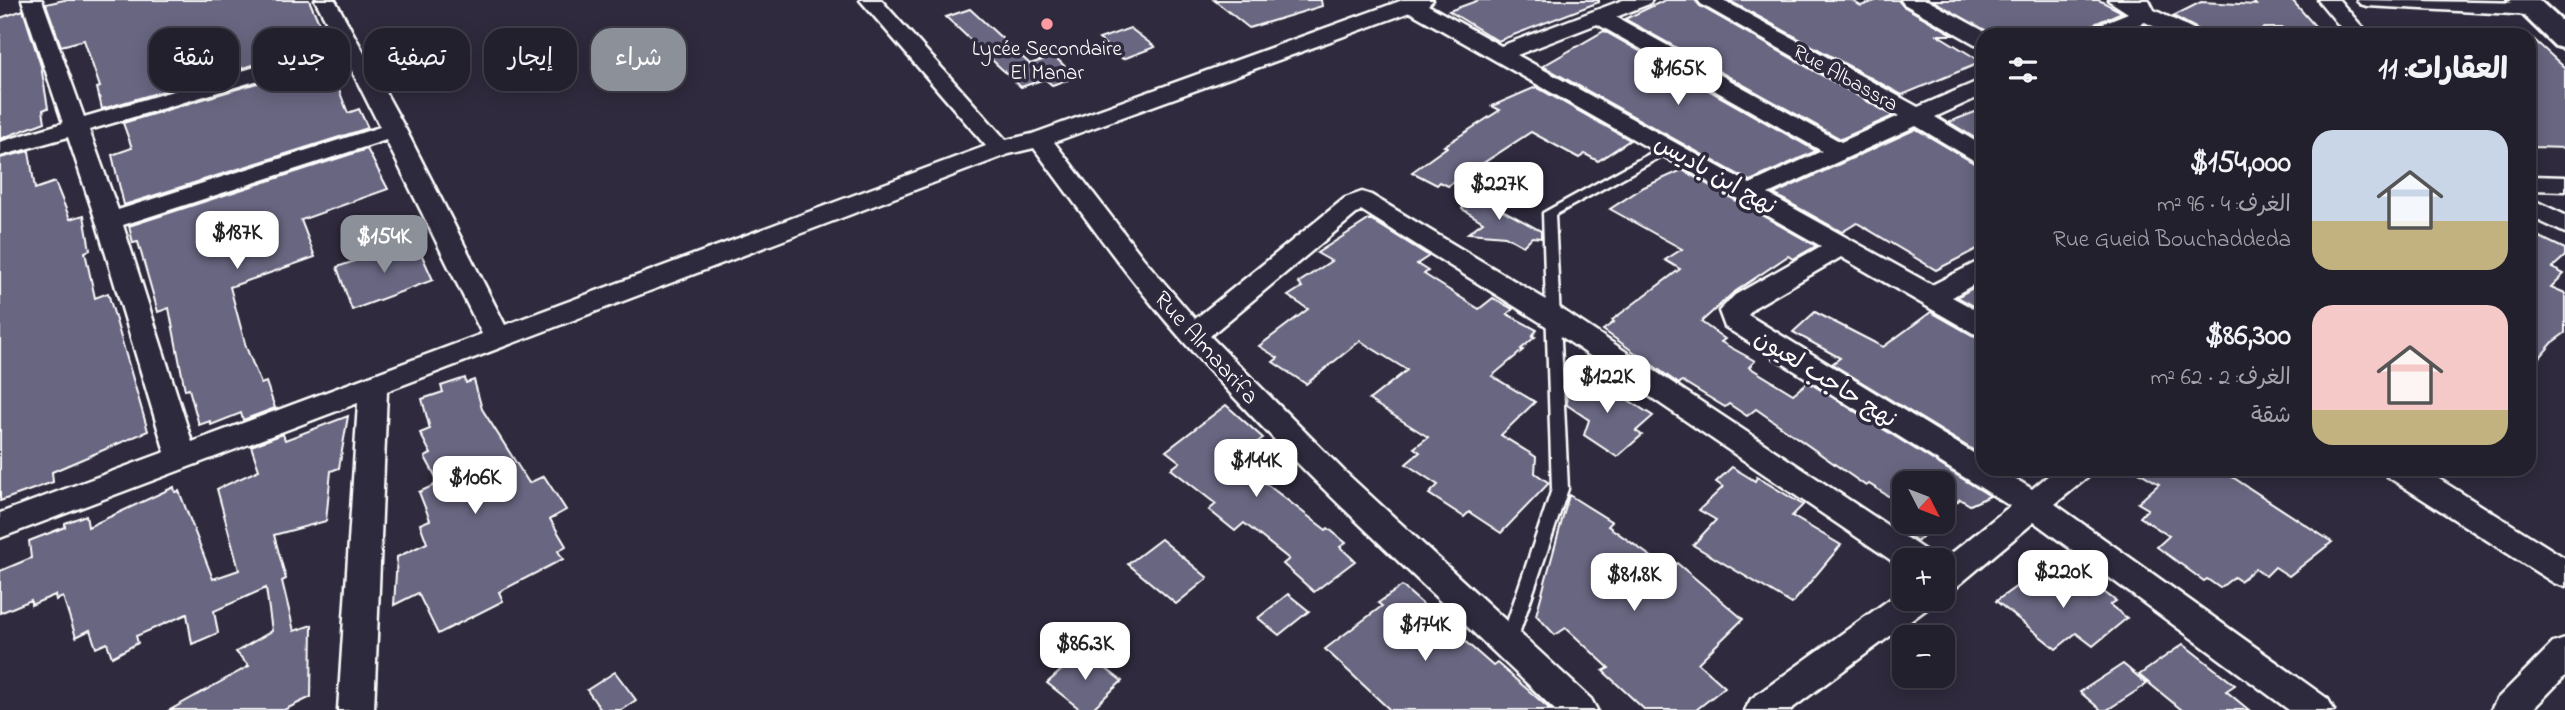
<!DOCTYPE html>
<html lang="ar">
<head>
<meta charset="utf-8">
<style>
	body { margin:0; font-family:"Indie Flower","Playpen Sans Arabic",sans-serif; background:#2b2836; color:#f1f3f6; direction:rtl; height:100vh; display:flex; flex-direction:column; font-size:26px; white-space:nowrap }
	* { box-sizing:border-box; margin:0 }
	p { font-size:23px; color:#a3a3aa }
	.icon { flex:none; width:38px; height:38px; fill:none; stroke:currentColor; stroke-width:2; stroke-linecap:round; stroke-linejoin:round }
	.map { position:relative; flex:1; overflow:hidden; direction:ltr }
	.drawer { position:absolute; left:1976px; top:28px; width:560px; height:448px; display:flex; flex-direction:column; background:#23202e; border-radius:21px; box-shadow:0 4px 18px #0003,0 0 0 2px #403e4a; direction:rtl }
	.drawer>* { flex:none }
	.top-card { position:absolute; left:21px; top:28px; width:665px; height:63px; direction:rtl; display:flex; gap:14px }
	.needle { width:46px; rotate:132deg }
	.fabs { position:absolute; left:1892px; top:471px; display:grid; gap:14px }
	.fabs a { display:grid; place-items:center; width:63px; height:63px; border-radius:14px; background:#23202e; box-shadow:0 4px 18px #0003,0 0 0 2px #403e4a; font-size:35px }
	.price { position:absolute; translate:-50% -60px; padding:0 16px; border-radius:14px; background:#fff; color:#222; font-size:23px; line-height:46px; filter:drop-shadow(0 2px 4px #0008) }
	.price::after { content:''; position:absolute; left:50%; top:42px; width:21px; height:16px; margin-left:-10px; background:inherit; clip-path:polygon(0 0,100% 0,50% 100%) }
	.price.on { background:#8c9099; color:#fff }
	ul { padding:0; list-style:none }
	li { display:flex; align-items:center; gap:21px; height:175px; padding:0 28px }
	li span { display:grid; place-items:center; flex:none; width:196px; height:140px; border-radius:21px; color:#555 }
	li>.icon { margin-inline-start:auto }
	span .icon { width:84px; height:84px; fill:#fffc; stroke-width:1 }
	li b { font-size:30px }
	h2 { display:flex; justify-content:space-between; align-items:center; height:84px; padding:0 28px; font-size:30px }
	.pill { padding:0 24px; border-radius:21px; background:#23202e; box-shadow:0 4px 18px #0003,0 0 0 2px #403e4a; font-size:24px; line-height:63px }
	.pill.on { background:#8c9099; color:#fff }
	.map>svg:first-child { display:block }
</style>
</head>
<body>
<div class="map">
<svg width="2565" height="710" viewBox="0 0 2565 710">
	<rect width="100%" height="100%" fill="#2f2a3d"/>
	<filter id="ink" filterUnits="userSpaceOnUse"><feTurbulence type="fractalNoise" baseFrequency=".0143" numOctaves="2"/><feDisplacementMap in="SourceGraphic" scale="14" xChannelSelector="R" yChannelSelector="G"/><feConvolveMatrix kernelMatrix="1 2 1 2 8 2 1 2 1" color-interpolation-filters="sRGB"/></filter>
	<g filter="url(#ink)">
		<g fill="#676680" stroke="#fff" stroke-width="2">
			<path d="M 64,0 L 309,0 L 328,43 L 102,109 L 97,88 L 100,87 L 84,40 L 61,46 L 46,4 Z"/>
			<path d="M 1214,0 L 1321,0 L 1322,6 L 1249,28 Z"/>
			<path d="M 1479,0 L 1599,0 L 1599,2 L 1498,41 L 1449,11 Z"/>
			<path d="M 1665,0 L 1695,0 L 1700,6 L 1893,116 L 1841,139 L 1625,19 Z"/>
			<path d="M 1728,0 L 1851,0 L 1861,6 L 1878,0 L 1898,0 L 1903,6 L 1954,35 L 1938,35 L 1982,62 L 1902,95 Z"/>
			<path d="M 1932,0 L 2099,0 L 2122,12 L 2085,28 L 2080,35 L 1993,35 Z"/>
			<path d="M 2252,0 L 2292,0 L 2323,35 L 2288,35 L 2283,28 L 2265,28 L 2246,35 L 2201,35 L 2196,28 L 2173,16 L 2201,2 L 2256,5 Z"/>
			<path d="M 970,9 L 1030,64 L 1054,56 L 1076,77 L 1052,85 L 1045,79 L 1021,87 L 946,17 Z"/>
			<path d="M 23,10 L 41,66 L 48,108 L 43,110 L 45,122 L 0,139 L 0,18 Z"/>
			<path d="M 2145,25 L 2165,35 L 2120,35 Z"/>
			<path d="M 1130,28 L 1155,47 L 1123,59 L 1099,39 Z"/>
			<path d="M 1604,31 L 1816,151 L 1750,181 L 1543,66 Z"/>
			<path d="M 2529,35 L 2565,68 L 2565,148 L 2529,147 Z"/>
			<path d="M 328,62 L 348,113 L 359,109 L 368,128 L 124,205 L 112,155 L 132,148 L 123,123 Z"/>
			<path d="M 1536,87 L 1630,140 L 1598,161 L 1585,154 L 1579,158 L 1531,132 L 1448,186 L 1440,182 L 1437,185 L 1412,172 L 1447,147 L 1444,146 L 1500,110 L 1492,106 Z"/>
			<path d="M 1983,109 L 1983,143 L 1949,122 Z"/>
			<path d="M 1916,129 L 1974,163 L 1983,165 L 1983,246 L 1936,270 L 1857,223 L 1842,232 L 1774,194 Z"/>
			<path d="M 367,149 L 388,189 L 301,220 L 315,257 L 230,287 L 246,347 L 261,384 L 266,382 L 275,408 L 243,420 L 241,413 L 211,425 L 210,421 L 199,425 L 189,389 L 185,390 L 169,308 L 158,312 L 138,242 L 133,243 L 129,226 Z"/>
			<path d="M 29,151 L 35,189 L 55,182 L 70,219 L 84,215 L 90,250 L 85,252 L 95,298 L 108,293 L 148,431 L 52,472 L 53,482 L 0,501 L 0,158 Z"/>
			<path d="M 1682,170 L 1816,246 L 1793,259 L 1788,256 L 1733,293 L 1701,322 L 1725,339 L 1721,342 L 1755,361 L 1749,367 L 1793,394 L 1808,382 L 1990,496 L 1970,505 L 1960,499 L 1942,517 L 1942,483 L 1904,483 L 1904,506 L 1869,484 L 1866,486 L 1756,409 L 1747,416 L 1729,404 L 1725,407 L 1682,381 L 1679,384 L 1603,330 L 1614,322 L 1612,320 L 1680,269 L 1665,260 L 1682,249 L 1610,209 L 1644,187 Z"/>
			<path d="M 1471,193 L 1541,231 L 1541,238 L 1532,237 L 1523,246 L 1505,236 L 1468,233 L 1483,222 L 1462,209 Z"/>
			<path d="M 1370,219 L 1429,256 L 1417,264 L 1428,271 L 1424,274 L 1479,309 L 1493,298 L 1513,309 L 1507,314 L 1537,330 L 1532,336 L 1535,337 L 1521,349 L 1523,350 L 1492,376 L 1535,402 L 1501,435 L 1536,457 L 1535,473 L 1549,483 L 1501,533 L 1469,512 L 1464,517 L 1429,494 L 1438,485 L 1406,464 L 1420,452 L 1414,448 L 1428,437 L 1369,400 L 1407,370 L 1360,341 L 1306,384 L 1273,362 L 1278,358 L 1259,346 L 1308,309 L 1288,296 L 1302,287 L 1298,283 L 1331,261 L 1317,253 Z"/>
			<path d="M 2529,232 L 2565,249 L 2565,256 L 2552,268 L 2564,274 L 2551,287 L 2565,293 L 2565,333 L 2554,341 L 2529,370 Z"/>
			<path d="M 415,240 L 433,280 L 352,310 L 337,267 Z"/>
			<path d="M 1975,287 L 1983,291 L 1983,311 L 1957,297 Z"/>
			<path d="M 1815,312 L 1883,347 L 1931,312 L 1972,335 L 1983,338 L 1983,456 L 1832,364 L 1840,358 L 1793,332 Z"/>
			<path d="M 1589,375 L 1653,416 L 1636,431 L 1642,435 L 1617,457 L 1584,435 L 1589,420 L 1567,405 L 1566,393 Z"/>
			<path d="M 465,378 L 466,383 L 474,380 L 482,409 L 529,483 L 544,476 L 566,510 L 550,519 L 566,546 L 558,551 L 563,559 L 499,592 L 503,601 L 438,634 L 418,593 L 394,605 L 397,557 L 427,543 L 420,524 L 430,520 L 419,492 L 439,483 L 425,457 L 431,454 L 420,433 L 430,429 L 422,399 L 443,392 L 441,386 Z"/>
			<path d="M 1226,405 L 1263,438 L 1234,459 L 1326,530 L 1328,528 L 1346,543 L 1340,547 L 1355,561 L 1314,592 L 1283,564 L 1289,559 L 1244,523 L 1235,531 L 1209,510 L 1216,504 L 1171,469 L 1180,462 L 1166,451 Z"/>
			<path d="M 348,416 L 339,468 L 331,471 L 326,521 L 274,535 L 286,579 L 282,581 L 294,631 L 312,625 L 311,697 L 284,710 L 170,710 L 249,666 L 236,652 L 272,631 L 266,588 L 214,611 L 218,633 L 192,644 L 187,614 L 136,636 L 138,643 L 112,657 L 107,643 L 96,648 L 90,630 L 76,637 L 63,597 L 56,600 L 55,595 L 31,605 L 31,600 L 0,613 L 0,571 L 31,558 L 29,541 L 65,527 L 65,523 L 86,515 L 88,527 L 174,487 L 175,492 L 179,491 L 213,579 L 239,570 L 217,489 L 259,470 L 251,446 L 283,434 L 285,440 Z"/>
			<path d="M 1732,467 L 1755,481 L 1757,477 L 1803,505 L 1792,516 L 1841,545 L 1792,604 L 1693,545 L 1716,520 L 1699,510 L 1723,487 L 1716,482 Z"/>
			<path d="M 2134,469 L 2220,469 L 2332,542 L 2289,576 L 2275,567 L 2266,576 L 2255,569 L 2240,581 L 2234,577 L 2220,588 L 2207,579 L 2204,581 L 2157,547 L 2169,536 L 2140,517 L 2148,509 L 2138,503 L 2159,484 Z"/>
			<path d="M 1569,495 L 1612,522 L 1608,526 L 1670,570 L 1677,563 L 1743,619 L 1698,663 L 1725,687 L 1696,710 L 1645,710 L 1603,671 L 1609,668 L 1566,628 L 1555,635 L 1536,615 Z"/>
			<path d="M 1905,522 L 1937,522 L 1917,542 L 1897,529 Z"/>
			<path d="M 1161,539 L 1208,578 L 1176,604 L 1128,564 Z"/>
			<path d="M 2057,570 L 2084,590 L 2093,584 L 2116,601 L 2110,605 L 2127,618 L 2093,646 L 2076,633 L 2056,649 L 1996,601 L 2024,581 L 2034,589 Z"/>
			<path d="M 1402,586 L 1493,666 L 1497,663 L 1551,710 L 1390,710 L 1325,649 L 1382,606 L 1378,603 Z"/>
			<path d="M 1288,594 L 1309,611 L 1279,635 L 1258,618 Z"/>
			<path d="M 2183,644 L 2235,685 L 2226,691 L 2249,710 L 2182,710 L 2139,675 Z"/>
			<path d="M 1083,651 L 1122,681 L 1091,710 L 1081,710 L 1047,683 Z"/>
			<path d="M 2123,664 L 2147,684 L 2107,710 L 2101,710 L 2080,692 Z"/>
			<path d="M 615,672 L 636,700 L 621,710 L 601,710 L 587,690 Z"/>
		</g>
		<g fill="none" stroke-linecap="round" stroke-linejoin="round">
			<defs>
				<path id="lane" d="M 1669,143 L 1675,147 L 1673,150 L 1555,215 L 1568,489 L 1516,643 L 1514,648 L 1508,650 L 1502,648 L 1500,643 L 1552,489 L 1543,213 Z"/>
				<g id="street">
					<path d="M 22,0 L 42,0 L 84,117 L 338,43 L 315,0 L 335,0 L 406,130 L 505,325 L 986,146 L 860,0 L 881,0 L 1006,140 L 1032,134 L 1403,0 L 1433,0 L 1428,5 L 1501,46 L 1623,0 L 1652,0 L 1649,4 L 1616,17 L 1841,142 L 1899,116 L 1701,4 L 1698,0 L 1723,0 L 1918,107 L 1983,79 L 1983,95 L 1935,117 L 1983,146 L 1983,163 L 1975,161 L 1916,126 L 1768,194 L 1932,285 L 1983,259 L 1983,279 L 1952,297 L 1983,314 L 1983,335 L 1973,333 L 1841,257 L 1755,307 L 1748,315 L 1983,459 L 1983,469 L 1999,469 L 2032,489 L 2056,469 L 2092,469 L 2088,477 L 2055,504 L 2328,699 L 2334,710 L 2289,710 L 2034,522 L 1954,589 L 1942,593 L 1942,561 L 2010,506 L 1725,327 L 1719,311 L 1735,295 L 1821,246 L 1410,12 L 1054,142 L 1143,258 L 1195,319 L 1345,198 L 1362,192 L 1371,195 L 1563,310 L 1926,551 L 1931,560 L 1904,560 L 1904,569 L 1543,324 L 1361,210 L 1210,336 L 1345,472 L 1591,699 L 1597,710 L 1555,710 C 1429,589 1298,472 1183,341 C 1129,280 1082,213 1034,148 L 1009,154 L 387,391 L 374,710 L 338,710 L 358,403 L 0,538 L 0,513 L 165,452 L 96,221 L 68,137 L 0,156 L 0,142 L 63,123 ZM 1597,24 L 1822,151 L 1750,184 L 1517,55 ZM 344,55 L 380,127 L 118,210 L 89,130 ZM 386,140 L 482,334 L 192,442 L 123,225 Z"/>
					<path d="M 1901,0 L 1927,0 L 1991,35 L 1983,35 L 1983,45 L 1975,44 L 1904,4 Z"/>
					<path d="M 2108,0 L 2149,0 L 2154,10 L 2195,30 L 2198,35 L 2171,35 L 2145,22 L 2113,35 L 2083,35 L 2086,30 L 2128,13 Z"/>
					<path d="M 2318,0 L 2339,0 L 2369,35 L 2347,35 Z"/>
					<path d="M 2357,0 L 2531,3 L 2538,5 L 2541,9 L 2538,13 L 2531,15 L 2367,6 L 2360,4 Z"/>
					<path d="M 2529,176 L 2565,177 L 2565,191 L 2529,190 Z"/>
					<path d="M 2529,198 L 2565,215 L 2565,233 L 2529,216 Z"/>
					<path d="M 2384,469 L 2423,469 L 2565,558 L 2565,587 L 2554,583 L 2388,477 Z"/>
					<path d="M 1904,589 L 1904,598 L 1932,598 L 1928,608 L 1790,710 L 1745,710 L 1751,699 Z"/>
					<path d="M 2565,639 L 2565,676 L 2532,710 L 2491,710 L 2497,699 L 2553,643 Z"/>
				</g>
				<path id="secondary" d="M 2508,0 L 2539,0 L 2565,24 L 2565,49 L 2555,46 Z"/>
			</defs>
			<use href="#lane" stroke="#fff" stroke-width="5"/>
			<use href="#street" stroke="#fff" stroke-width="5"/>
			<use href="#secondary" stroke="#fff" stroke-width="6"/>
			<use href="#lane" fill="#2f2a3d" fill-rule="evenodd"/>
			<use href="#street" fill="#2f2a3d" fill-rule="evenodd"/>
			<use href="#secondary" fill="#2f2a3d" fill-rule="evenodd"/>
		</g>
	</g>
	<circle fill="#ff9aa2" stroke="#2f2a3d" stroke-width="2.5" cx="1047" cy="24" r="7"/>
	<g text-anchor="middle" stroke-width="7" stroke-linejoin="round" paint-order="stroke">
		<g font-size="21" fill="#fff" stroke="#2f2a3d">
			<text x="1047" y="55">Lycée Secondaire<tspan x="1047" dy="24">El Manar</tspan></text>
		</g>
		<g font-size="21" fill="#fff" stroke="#2f2a3d">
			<text transform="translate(1846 77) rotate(29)" y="7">Rue Albassra</text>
		</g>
		<g font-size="24" fill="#fff" stroke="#2f2a3d">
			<text transform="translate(1716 174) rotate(30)" y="8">نهج ابن باديس</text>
			<text transform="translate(1207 347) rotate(48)" y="8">Rue Almaarifa</text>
			<text transform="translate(1826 378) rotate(32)" y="8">نهج حاجب لعيون</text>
		</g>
	</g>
</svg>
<div class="fabs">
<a><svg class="needle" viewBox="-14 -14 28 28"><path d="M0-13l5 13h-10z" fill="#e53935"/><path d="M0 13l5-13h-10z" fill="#a3a3aa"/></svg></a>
<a>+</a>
<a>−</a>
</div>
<b class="price" style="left:1678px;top:107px">$165K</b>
<b class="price" style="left:1499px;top:222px">$227K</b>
<b class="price" style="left:237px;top:271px">$187K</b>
<b class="price on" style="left:384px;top:275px">$154K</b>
<b class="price" style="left:1607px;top:415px">$122K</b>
<b class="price" style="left:1256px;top:499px">$144K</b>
<b class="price" style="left:475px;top:516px">$106K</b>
<b class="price" style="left:2063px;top:610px">$220K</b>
<b class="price" style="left:1634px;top:613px">$81.8K</b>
<b class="price" style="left:1425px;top:663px">$174K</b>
<b class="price" style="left:1085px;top:682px">$86.3K</b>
<div class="top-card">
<a class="pill on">شراء</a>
<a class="pill">إيجار</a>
<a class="pill">تصفية</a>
<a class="pill">جديد</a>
<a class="pill">شقة</a>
</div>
<section class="drawer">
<h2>العقارات: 11<svg class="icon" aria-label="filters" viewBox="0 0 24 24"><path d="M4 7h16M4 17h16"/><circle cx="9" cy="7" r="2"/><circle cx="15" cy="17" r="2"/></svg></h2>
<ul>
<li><span style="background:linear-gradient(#c9d6e8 65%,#c2b280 0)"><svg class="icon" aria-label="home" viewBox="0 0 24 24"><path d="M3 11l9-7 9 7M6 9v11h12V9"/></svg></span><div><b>$154,000</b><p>الغرف: 4 · 96 m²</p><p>Rue Gueid Bouchaddeda</p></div></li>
<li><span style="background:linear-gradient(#f6c9c9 75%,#c2b280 0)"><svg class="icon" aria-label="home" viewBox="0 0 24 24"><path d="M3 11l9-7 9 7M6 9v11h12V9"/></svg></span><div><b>$86,300</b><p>الغرف: 2 · 62 m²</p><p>شقة</p></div></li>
</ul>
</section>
</div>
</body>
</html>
